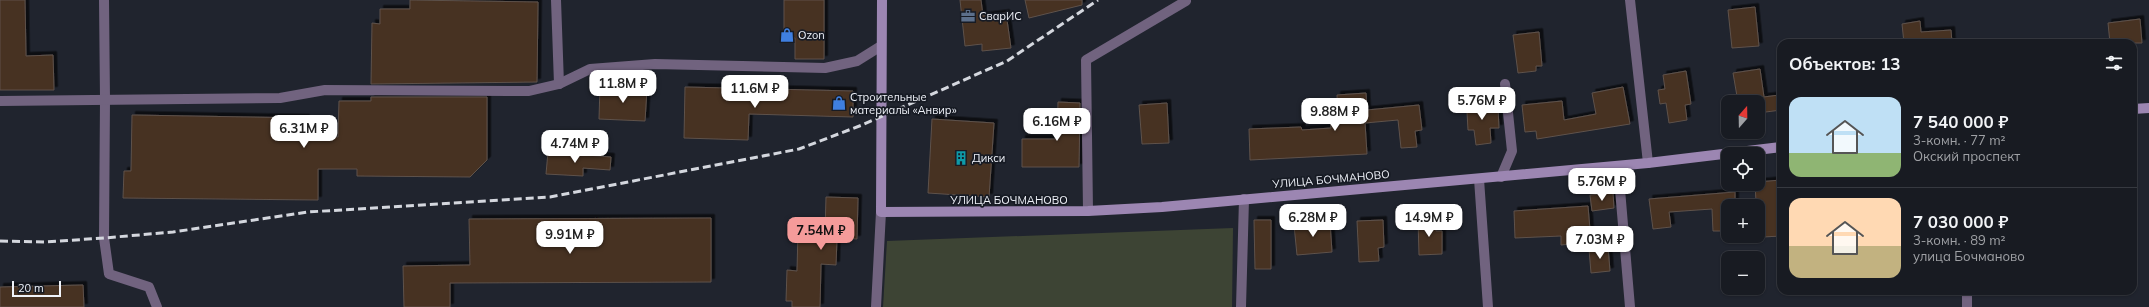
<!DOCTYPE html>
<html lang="ru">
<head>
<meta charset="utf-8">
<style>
	body { margin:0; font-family:Mulish,sans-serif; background:#21242a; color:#f1f3f6; height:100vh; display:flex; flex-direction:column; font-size:15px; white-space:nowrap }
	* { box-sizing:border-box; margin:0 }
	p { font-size:13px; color:#9fa1a5 }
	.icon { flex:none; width:22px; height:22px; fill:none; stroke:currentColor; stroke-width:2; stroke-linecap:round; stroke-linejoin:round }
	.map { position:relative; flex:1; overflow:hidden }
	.drawer { position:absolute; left:1777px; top:39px; width:360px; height:256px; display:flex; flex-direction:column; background:#181b22; border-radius:12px; box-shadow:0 1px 3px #0004,0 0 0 1px #363940 }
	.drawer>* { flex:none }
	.needle { width:26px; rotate:20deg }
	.tools { position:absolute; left:1721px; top:95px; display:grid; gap:8px }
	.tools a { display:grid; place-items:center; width:44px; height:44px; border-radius:8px; background:#181b22; box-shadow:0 1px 3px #0004,0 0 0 1px #363940; font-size:20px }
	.scale { position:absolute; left:12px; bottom:10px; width:49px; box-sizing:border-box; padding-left:4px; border:2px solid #f0f3fa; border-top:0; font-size:11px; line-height:14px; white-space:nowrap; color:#f0f3fa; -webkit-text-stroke:3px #171b24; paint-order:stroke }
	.price { position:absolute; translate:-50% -34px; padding:0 9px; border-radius:8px; background:#fff; color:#222; font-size:13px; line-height:26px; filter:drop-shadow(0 1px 2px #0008) }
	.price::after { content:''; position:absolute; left:50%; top:24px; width:12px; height:9px; margin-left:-6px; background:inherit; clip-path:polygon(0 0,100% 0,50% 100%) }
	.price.current { background:#f59b9a; color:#111 }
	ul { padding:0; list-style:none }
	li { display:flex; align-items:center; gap:12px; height:100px; padding:0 12px }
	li+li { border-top:1px solid #363940 }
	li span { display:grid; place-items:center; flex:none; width:112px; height:80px; border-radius:12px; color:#555 }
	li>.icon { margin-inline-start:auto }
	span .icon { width:48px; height:48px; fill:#fffc; stroke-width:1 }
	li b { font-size:17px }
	h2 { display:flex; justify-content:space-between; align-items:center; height:48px; padding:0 12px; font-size:17px }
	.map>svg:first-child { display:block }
</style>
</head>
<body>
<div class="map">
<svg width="2149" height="307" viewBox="0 0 2149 307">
	<defs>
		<filter id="shadow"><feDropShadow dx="3.5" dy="-3.5" stdDeviation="0" flood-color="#0009"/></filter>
	</defs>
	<rect width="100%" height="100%" fill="#20242e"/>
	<path fill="#3d4434" d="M 1233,228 L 1232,307 L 883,307 L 887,241 Z"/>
	<g fill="#473022" stroke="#5e524b" filter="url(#shadow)">
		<path d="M 0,0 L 25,0 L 26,56 L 53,55 L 54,90 L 0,90 Z"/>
		<path d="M 410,0 L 538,2 L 537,82 L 371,84 L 372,23 L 380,24 L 380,9 L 410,9 Z"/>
		<path d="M 784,0 L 824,0 L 824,59 L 795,59 L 795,38 L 784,38 Z"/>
		<path d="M 960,0 L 981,0 L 983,16 L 1006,13 L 1011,48 L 982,51 L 982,44 L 965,46 Z"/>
		<path d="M 1025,0 L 1082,0 L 1082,5 L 1029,18 Z"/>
		<path d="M 1755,7 L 1759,46 L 1732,48 L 1728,10 Z"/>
		<path d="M 2140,19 L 2142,43 L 2110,43 L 2108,23 Z"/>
		<path d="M 1920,21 L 1921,32 L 1951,30 L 1952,43 L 1904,43 L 1902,24 Z"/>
		<path d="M 1539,32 L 1542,66 L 1536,66 L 1536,71 L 1518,73 L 1513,35 Z"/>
		<path d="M 1760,69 L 1764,97 L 1779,95 L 1781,110 L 1758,113 L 1758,102 L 1738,102 L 1733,73 Z"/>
		<path d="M 1686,71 L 1691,104 L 1685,105 L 1687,120 L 1669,123 L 1666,103 L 1660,104 L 1658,90 L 1665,89 L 1663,75 Z"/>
		<path d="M 600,86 L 647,89 L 645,121 L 599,119 Z"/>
		<path d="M 685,87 L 853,91 L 853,117 L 749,114 L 748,140 L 684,138 Z"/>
		<path d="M 1623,87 L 1630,124 L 1537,139 L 1536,131 L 1525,132 L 1522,105 L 1562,101 L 1564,120 L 1596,114 L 1592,93 Z"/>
		<path d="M 1366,93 L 1367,110 L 1419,105 L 1422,130 L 1415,131 L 1417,147 L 1401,148 L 1398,120 L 1365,123 L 1367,154 L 1250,160 L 1249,129 L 1301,127 L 1302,130 L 1331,128 L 1330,119 L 1338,118 L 1337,95 Z"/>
		<path d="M 371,97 L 487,97 L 487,160 L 470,177 L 357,176 L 357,169 L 318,169 L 318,200 L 123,198 L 124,171 L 131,171 L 132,115 L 306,118 L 306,137 L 338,137 L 339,101 L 371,101 Z"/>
		<path d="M 1486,97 L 1487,109 L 1498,108 L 1499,128 L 1490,128 L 1491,143 L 1476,145 L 1474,130 L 1468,130 L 1467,112 L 1473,112 L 1472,99 Z"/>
		<path d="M 1058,102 L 1080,103 L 1079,167 L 1022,167 L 1022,139 L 1057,139 Z"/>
		<path d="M 1167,103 L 1169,143 L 1142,144 L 1139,105 Z"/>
		<path d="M 932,119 L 994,123 L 989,197 L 928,193 Z"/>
		<path d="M 548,152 L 611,157 L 610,170 L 583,168 L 583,176 L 546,174 Z"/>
		<path d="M 1781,180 L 1781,236 L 1763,237 L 1760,201 L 1756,201 L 1755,184 L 1758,184 L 1758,182 Z"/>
		<path d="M 1735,192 L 1735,206 L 1728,206 L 1728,231 L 1713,231 L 1712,209 L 1669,212 L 1671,227 L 1653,229 L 1649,199 Z"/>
		<path d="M 1613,193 L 1614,208 L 1592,211 L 1590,195 Z"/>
		<path d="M 826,197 L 858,198 L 857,239 L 837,238 L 836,265 L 821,264 L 820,307 L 792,307 L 792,301 L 786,301 L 787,270 L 797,271 L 798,232 L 825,233 Z"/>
		<path d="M 1588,206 L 1591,242 L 1561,245 L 1561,236 L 1515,238 L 1514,211 Z"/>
		<path d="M 711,218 L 711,282 L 450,283 L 450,307 L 404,307 L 403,266 L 470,265 L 469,219 Z"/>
		<path d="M 1435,218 L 1436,231 L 1442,231 L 1442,254 L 1419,255 L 1418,219 Z"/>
		<path d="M 1254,220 L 1271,220 L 1271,269 L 1255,269 Z"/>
		<path d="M 1383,220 L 1384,247 L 1378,248 L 1379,261 L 1359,262 L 1357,221 Z"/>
		<path d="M 1330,222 L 1332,252 L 1297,255 L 1294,225 Z"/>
		<path d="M 1608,247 L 1610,271 L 1591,273 L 1589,249 Z"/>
		<path d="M 83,285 L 84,307 L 0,307 L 0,287 Z"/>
	</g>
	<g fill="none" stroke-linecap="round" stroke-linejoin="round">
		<g stroke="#71637f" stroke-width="10">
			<path d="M 104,0 L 105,99 L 104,238 L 109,274 L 149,287 L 157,307"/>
			<path d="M 1618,166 L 1630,307"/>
			<path d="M 1501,177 L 1512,151 L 1505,84"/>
			<path d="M 1088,211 L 1086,60 L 1186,1"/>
			<path d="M 1241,307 L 1244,199"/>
		</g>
		<g stroke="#71637f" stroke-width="10">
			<path d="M 556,0 L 559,84"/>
			<path d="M 1630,0 L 1648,163"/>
			<path d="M 0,101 L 280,98 L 325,90 L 529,91 L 559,84 L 590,69 L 655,64 L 825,68 L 857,61 L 881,46"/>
			<path d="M 1479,179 L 1488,307"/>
			<path d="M 1967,291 L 1967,307"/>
			<path d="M 876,307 L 881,212"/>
		</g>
		<g stroke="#9c86b2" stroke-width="10">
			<path d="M 882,0 L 881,212 L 1088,211 L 1162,207 L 1648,163 L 1781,147"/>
			<path d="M 2133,109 L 2149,108"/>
		</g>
		<path stroke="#d4d7de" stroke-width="3" stroke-dasharray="8 4" stroke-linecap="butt" d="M 0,241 L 45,242 L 104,238 L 173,232 L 308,212 L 550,197 L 799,149 L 862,125 L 1007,61 L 1098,0"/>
	</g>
	<defs>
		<symbol id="office-bare" viewBox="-9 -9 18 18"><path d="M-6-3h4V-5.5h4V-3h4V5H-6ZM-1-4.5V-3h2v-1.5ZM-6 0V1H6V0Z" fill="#5c6f8a" stroke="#171b24" stroke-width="2.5" paint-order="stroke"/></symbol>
		<symbol id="shop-bare" viewBox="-9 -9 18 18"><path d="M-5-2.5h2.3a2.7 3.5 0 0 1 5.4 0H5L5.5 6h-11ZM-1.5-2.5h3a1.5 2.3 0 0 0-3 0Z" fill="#3f7fe0" stroke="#171b24" stroke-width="2.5" paint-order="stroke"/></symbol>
		<symbol id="building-bare" viewBox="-9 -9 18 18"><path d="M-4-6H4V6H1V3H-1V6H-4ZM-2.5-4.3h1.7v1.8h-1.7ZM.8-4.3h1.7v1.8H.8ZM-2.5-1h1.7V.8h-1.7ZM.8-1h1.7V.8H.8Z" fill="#0f9aa8" stroke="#171b24" stroke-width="2.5" paint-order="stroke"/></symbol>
	</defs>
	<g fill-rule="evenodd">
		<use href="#office-bare" x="958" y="6" width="20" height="20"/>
		<use href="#shop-bare" x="777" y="25" width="20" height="20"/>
		<use href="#shop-bare" x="829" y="93" width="20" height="20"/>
		<use href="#building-bare" x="951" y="148" width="20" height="20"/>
	</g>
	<g text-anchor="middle" stroke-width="3.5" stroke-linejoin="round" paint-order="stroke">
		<g font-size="11" fill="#f0f3fa" stroke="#171b24" text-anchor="start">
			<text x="979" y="20">СварИС</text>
			<text x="798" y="39">Ozon</text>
			<text x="850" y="101">Строительные<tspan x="850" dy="13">материалы «Анвир»</tspan></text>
			<text x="972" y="162">Дикси</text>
		</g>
		<g font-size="11" fill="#f0f3fa" stroke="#171b24">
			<text transform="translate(1331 179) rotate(-5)" y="4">УЛИЦА БОЧМАНОВО</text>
			<text x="1009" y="204">УЛИЦА БОЧМАНОВО</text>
		</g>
	</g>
</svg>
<div class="tools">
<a><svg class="needle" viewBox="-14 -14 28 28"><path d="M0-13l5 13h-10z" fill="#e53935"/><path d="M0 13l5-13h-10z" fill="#9fa1a5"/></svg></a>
<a><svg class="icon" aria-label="locate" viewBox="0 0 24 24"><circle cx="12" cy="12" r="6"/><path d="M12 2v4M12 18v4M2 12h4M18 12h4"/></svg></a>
<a>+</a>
<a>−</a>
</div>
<div class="scale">20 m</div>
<b class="price" style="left:623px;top:104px">11.8M ₽</b>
<b class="price" style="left:755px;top:109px">11.6M ₽</b>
<b class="price" style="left:1482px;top:121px">5.76M ₽</b>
<b class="price" style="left:1335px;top:132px">9.88M ₽</b>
<b class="price" style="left:1057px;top:142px">6.16M ₽</b>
<b class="price" style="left:304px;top:149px">6.31M ₽</b>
<b class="price" style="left:575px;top:164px">4.74M ₽</b>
<b class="price" style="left:1602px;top:202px">5.76M ₽</b>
<b class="price" style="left:1313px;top:238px">6.28M ₽</b>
<b class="price" style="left:1429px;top:238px">14.9M ₽</b>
<b class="price current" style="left:821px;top:251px">7.54M ₽</b>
<b class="price" style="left:570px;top:255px">9.91M ₽</b>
<b class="price" style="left:1600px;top:260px">7.03M ₽</b>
<section class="drawer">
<h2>Объектов: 13<svg class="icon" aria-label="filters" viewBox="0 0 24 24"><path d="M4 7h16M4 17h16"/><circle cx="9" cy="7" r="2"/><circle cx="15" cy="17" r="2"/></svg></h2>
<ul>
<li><span style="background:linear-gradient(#bfe0f5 70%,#8fb573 0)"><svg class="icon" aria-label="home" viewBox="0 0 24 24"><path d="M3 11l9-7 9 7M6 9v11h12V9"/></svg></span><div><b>7 540 000 ₽</b><p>3-комн. · 77 m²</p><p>Окский проспект</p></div></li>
<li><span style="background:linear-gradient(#ffd9b3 60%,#c2b280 0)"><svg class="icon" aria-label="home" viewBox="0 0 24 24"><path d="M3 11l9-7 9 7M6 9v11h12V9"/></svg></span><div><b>7 030 000 ₽</b><p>3-комн. · 89 m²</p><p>улица Бочманово</p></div></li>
</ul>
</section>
</div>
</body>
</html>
